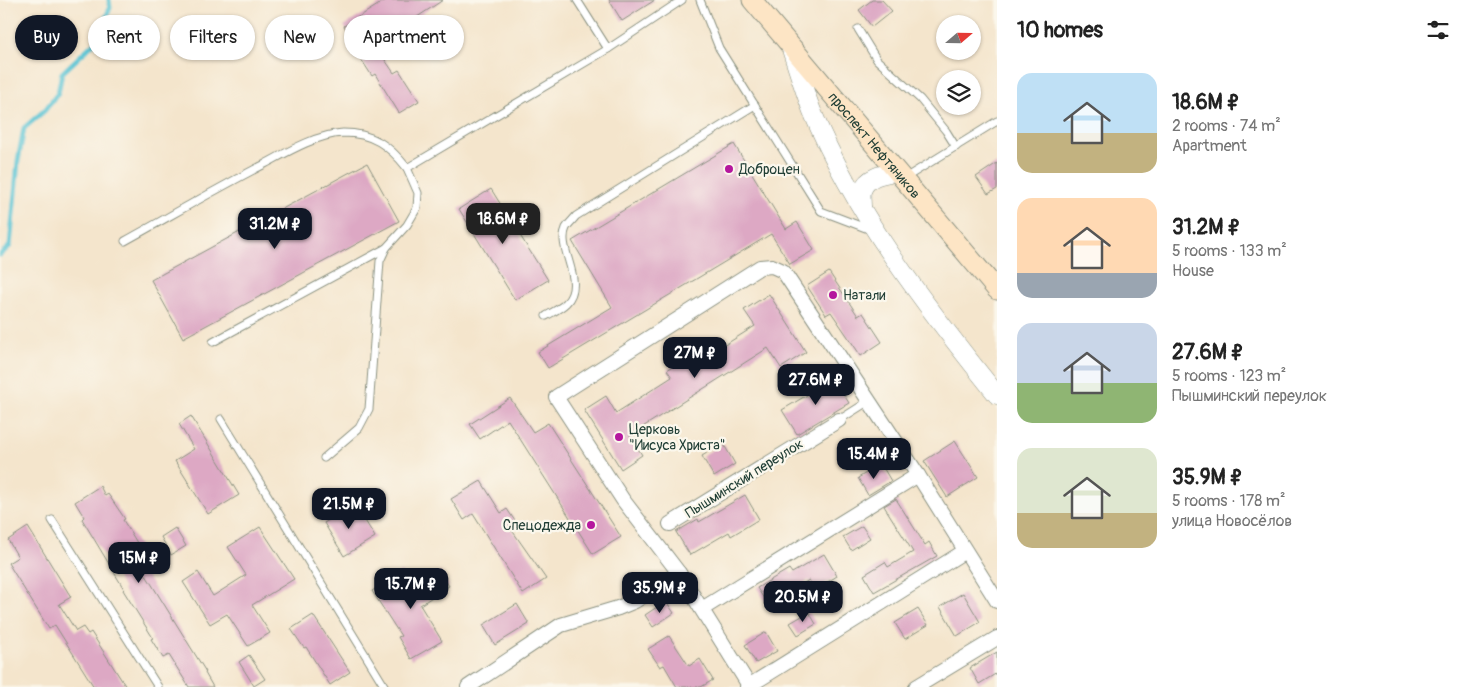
<!DOCTYPE html>
<html lang="en">
<head>
<meta charset="utf-8">
<style>
	body { margin:0; font-family:Pangolin,sans-serif; background:#f6f6f6; color:#222; height:100vh; display:flex; flex-direction:column; font-size:19px; white-space:nowrap }
	* { box-sizing:border-box; margin:0 }
	p { font-size:16px; color:#767676 }
	.icon { flex:none; width:28px; height:28px; fill:none; stroke:currentColor; stroke-width:2; stroke-linecap:round; stroke-linejoin:round }
	.map { position:relative; flex:1; overflow:hidden }
	.panel { display:flex; flex-direction:column; background:#fff; width:475px }
	.panel>* { flex:none }
	.banner { position:absolute; left:15px; top:15px; width:475px; height:45px; display:flex; gap:10px }
	.needle { width:32px; rotate:70deg }
	.fabs { position:absolute; left:936px; top:15px; display:grid; gap:10px }
	.fabs a { display:grid; place-items:center; width:45px; height:45px; border-radius:50%; background:#fff; box-shadow:0 1px 4px #0004; font-size:25px }
	.price { position:absolute; translate:-50% -42px; padding:0 11px; border-radius:10px; background:#111827; color:#fff; font-size:16px; line-height:32px; filter:drop-shadow(0 1px 2px #0008) }
	.price::after { content:''; position:absolute; left:50%; top:30px; width:15px; height:11px; margin-left:-8px; background:inherit; clip-path:polygon(0 0,100% 0,50% 100%) }
	.price.selected { background:#222; color:#fff }
	ul { padding:0; list-style:none }
	li { display:flex; align-items:center; gap:15px; height:125px; padding:0 20px }
	li span { display:grid; place-items:center; flex:none; width:140px; height:100px; border-radius:15px; color:#555 }
	li>.icon { margin-inline-start:auto }
	span .icon { width:60px; height:60px; fill:#fffc; stroke-width:1 }
	li b { font-size:21px }
	h2 { display:flex; justify-content:space-between; align-items:center; height:60px; padding:0 20px; font-size:21px }
	.pill { padding:0 18px; border-radius:22px; background:#fff; box-shadow:0 1px 4px #0004; font-size:18px; line-height:45px }
	.pill.selected { background:#111827; color:#fff }
	main { display:flex; flex:1; min-height:0 }
	.map>svg:first-child { display:block }
</style>
</head>
<body>
<main>
<div class="map">
<svg width="997" height="687" viewBox="0 0 997 687">
	<rect width="100%" height="100%" fill="#fbf7ec"/>
	<filter id="ink" filterUnits="userSpaceOnUse"><feTurbulence type="fractalNoise" baseFrequency=".02" numOctaves="2"/><feDisplacementMap in="SourceGraphic" scale="10" xChannelSelector="R" yChannelSelector="G"/><feConvolveMatrix kernelMatrix="1 2 1 2 8 2 1 2 1" color-interpolation-filters="sRGB"/></filter>
	<filter id="wash" filterUnits="userSpaceOnUse"><feTurbulence type="fractalNoise" baseFrequency=".0096" numOctaves="4" result="noise"/><feDisplacementMap in="SourceGraphic" scale="20" xChannelSelector="R" yChannelSelector="G"/><feGaussianBlur stdDeviation="1.12" result="paint"/><feColorMatrix in="noise" values="0 0 0 0 0 0 0 0 0 0 0 0 0 0 0 0 0 1.4 0 .05"/><feComposite in="paint" operator="in"/></filter>
	<g filter="url(#wash)">
		<rect width="100%" height="100%" fill="#f4e5cc"/>
		<g fill="none" stroke-linecap="round" stroke-linejoin="round">
			<path stroke="#58c3d3" stroke-width="5" d="M 0,255 L 10,246 L 18,161 L 24,128 L 45,110 L 58,93 L 62,73 L 96,41 L 110,8 L 109,0"/>
		</g>
		<g id="blocks">
			<g fill="#dda8c4">
				<path d="M 386,0 L 443,0 L 408,23 L 406,20 L 372,41 L 394,73 L 399,70 L 419,101 L 399,113 L 375,74 L 372,76 L 359,56 L 363,54 L 344,26 Z"/>
				<path d="M 609,0 L 655,0 L 622,21 Z"/>
				<path d="M 872,0 L 882,0 L 892,11 L 872,27 L 859,10 Z"/>
				<path d="M 734,144 L 786,229 L 797,222 L 814,250 L 790,264 L 771,234 L 548,368 L 538,352 L 612,307 L 572,241 Z"/>
				<path d="M 367,163 L 399,221 L 183,338 L 151,280 Z"/>
				<path d="M 997,163 L 997,189 L 988,194 L 976,177 Z"/>
				<path d="M 491,189 L 548,280 L 515,300 L 459,209 Z"/>
				<path d="M 829,272 L 858,316 L 863,313 L 882,342 L 861,356 L 831,312 L 826,315 L 807,286 Z"/>
				<path d="M 769,294 L 806,352 L 781,368 L 768,348 L 630,435 L 642,455 L 621,469 L 584,410 L 606,396 L 616,413 L 672,377 L 667,370 L 683,360 L 688,368 L 755,326 L 744,310 Z"/>
				<path d="M 834,379 L 849,403 L 797,434 L 782,410 Z"/>
				<path d="M 510,398 L 533,432 L 548,423 L 621,537 L 593,554 L 508,420 L 480,439 L 470,424 Z"/>
				<path d="M 191,416 L 239,495 L 208,514 L 175,461 L 194,449 L 179,424 Z"/>
				<path d="M 955,441 L 978,477 L 947,497 L 924,461 Z"/>
				<path d="M 723,443 L 735,464 L 714,477 L 702,456 Z"/>
				<path d="M 881,464 L 891,481 L 868,495 L 858,478 Z"/>
				<path d="M 481,481 L 501,513 L 507,509 L 515,521 L 509,526 L 546,579 L 523,594 L 473,514 L 464,520 L 451,499 Z"/>
				<path d="M 100,486 L 105,496 L 108,494 L 125,519 L 123,520 L 144,554 L 136,559 L 206,672 L 205,673 L 213,687 L 189,687 L 169,655 L 163,658 L 151,639 L 153,638 L 123,590 L 124,589 L 82,519 L 84,517 L 75,502 Z"/>
				<path d="M 745,495 L 759,519 L 731,536 L 729,532 L 690,555 L 676,532 L 698,519 L 699,522 Z"/>
				<path d="M 896,499 L 925,545 L 929,542 L 937,556 L 874,592 L 864,575 L 885,562 L 888,567 L 913,552 L 884,506 Z"/>
				<path d="M 355,504 L 375,537 L 344,556 L 324,523 Z"/>
				<path d="M 862,526 L 870,538 L 851,550 L 843,537 Z"/>
				<path d="M 28,527 L 71,597 L 59,604 L 76,631 L 83,627 L 88,634 L 91,632 L 126,687 L 94,687 L 55,625 L 49,629 L 8,563 L 18,557 L 8,540 Z"/>
				<path d="M 260,527 L 294,579 L 252,605 L 270,633 L 248,646 L 227,614 L 210,624 L 183,582 L 198,572 L 213,596 L 246,575 L 228,547 Z"/>
				<path d="M 175,528 L 186,546 L 171,555 L 161,537 Z"/>
				<path d="M 824,554 L 837,576 L 815,590 L 809,580 L 768,605 L 757,588 L 789,569 L 792,573 Z"/>
				<path d="M 401,572 L 408,583 L 416,578 L 420,584 L 440,572 L 449,586 L 420,605 L 442,641 L 411,659 L 398,637 L 401,636 L 372,591 Z"/>
				<path d="M 963,593 L 980,622 L 957,636 L 940,607 Z"/>
				<path d="M 666,601 L 674,613 L 653,627 L 645,615 Z"/>
				<path d="M 517,604 L 529,624 L 495,645 L 483,625 Z"/>
				<path d="M 918,609 L 928,625 L 905,639 L 895,623 Z"/>
				<path d="M 809,612 L 816,624 L 798,635 L 790,623 Z"/>
				<path d="M 313,615 L 350,672 L 330,685 L 306,647 L 304,648 L 291,629 Z"/>
				<path d="M 766,632 L 777,651 L 756,663 L 745,645 Z"/>
				<path d="M 669,636 L 689,666 L 700,659 L 713,680 L 701,687 L 677,687 L 664,665 L 660,667 L 648,649 Z"/>
				<path d="M 997,652 L 997,673 L 979,684 L 970,668 Z"/>
				<path d="M 249,655 L 265,679 L 254,686 L 239,662 Z"/>
			</g>
		</g>
	</g>
	<g filter="url(#ink)">
		<use href="#blocks" fill-opacity="0" stroke="#8a9180" stroke-width="1"/>
		<g fill="none" stroke-linecap="round" stroke-linejoin="round">
			<defs>
				<g id="service">
					<path d="M 577,0 L 608,49"/>
					<path d="M 700,0 L 719,48 L 821,211 L 871,230"/>
					<path d="M 858,29 L 877,60 L 920,99 L 946,131 L 956,147"/>
					<path d="M 905,178 L 997,121"/>
					<path d="M 125,241 C 172,215 218,188 265,164 C 287,152 318,134 343,133 C 372,133 389,145 407,168"/>
					<path d="M 546,316 C 553,312 561,308 566,303 C 587,282 556,249 566,228 C 568,224 573,220 576,216 L 755,105"/>
					<path d="M 213,342 L 386,248"/>
					<path d="M 221,419 L 385,687"/>
					<path d="M 839,420 L 869,401"/>
					<path d="M 324,458 L 359,428 L 369,409 L 380,261 L 386,248 L 407,225 L 417,208 L 418,193 L 407,168 L 608,49 L 682,0"/>
					<path d="M 52,520 L 158,687"/>
				</g>
				<g id="minor">
					<path d="M 670,524 L 839,420"/>
					<path d="M 702,609 L 918,475"/>
					<path d="M 468,687 L 561,625 L 618,608 L 635,601 L 679,573"/>
					<path d="M 747,687 L 965,551"/>
					<path d="M 750,687 L 679,573 L 623,500 L 556,397 L 760,267 L 772,266 L 783,271 L 918,475 L 997,601"/>
					<path d="M 916,687 L 997,638"/>
				</g>
				<g id="tertiary">
					<path d="M 790,46 C 797,68 804,90 812,111 C 855,215 927,308 997,395"/>
					<path d="M 862,207 C 862,203 861,195 862,191 C 867,176 883,174 896,172"/>
				</g>
				<g id="secondary">
					<path id="s1" d="M 752,0 L 997,290"/>
				</g>
			</defs>
			<use href="#service" stroke="#8a9180" stroke-width="9"/>
			<use href="#minor" stroke="#8a9180" stroke-width="16"/>
			<use href="#tertiary" stroke="#8a9180" stroke-width="19"/>
			<use href="#secondary" stroke="#8a9180" stroke-width="21"/>
			<use href="#service" stroke="#fff" stroke-width="7"/>
			<use href="#minor" stroke="#fff" stroke-width="14"/>
			<use href="#tertiary" stroke="#fff" stroke-width="18"/>
			<use href="#secondary" stroke="#fde5c5" stroke-width="19"/>
		</g>
	</g>
	<g fill="#b5179e" stroke="#fbf7ec" stroke-width="2">
		<circle cx="729" cy="169" r="5"/>
		<circle cx="833" cy="295" r="5"/>
		<circle cx="619" cy="437" r="5"/>
		<circle cx="591" cy="525" r="5"/>
	</g>
	<g text-anchor="middle" stroke-width="4.5" stroke-linejoin="round" paint-order="stroke">
		<g font-size="14" fill="#1f3d34" stroke="#fbf7ec">
			<text dy="5" stroke="none"><textPath href="#s1" startOffset="190">проспект Нефтяников</textPath></text>
			<text transform="translate(744 478) rotate(-32)" y="5">Пышминский переулок</text>
		</g>
		<g font-size="14" fill="#1f3d34" stroke="#fbf7ec" text-anchor="start">
			<text x="739" y="174">Доброцен</text>
			<text x="843" y="300">Натали</text>
			<text x="629" y="434">Церковь<tspan x="629" dy="16">"Иисуса Христа"</tspan></text>
			<text x="581" y="530" text-anchor="end">Спецодежда</text>
		</g>
	</g>
</svg>
<div class="fabs">
<a><svg class="needle" viewBox="-14 -14 28 28"><path d="M0-13l5 13h-10z" fill="#e53935"/><path d="M0 13l5-13h-10z" fill="#767676"/></svg></a>
<a><svg class="icon" aria-label="layers" viewBox="0 0 24 24"><path d="M12 4l9 5-9 5-9-5zM3 14l9 5 9-5"/></svg></a>
</div>
<b class="price selected" style="left:503px;top:245px">18.6M ₽</b>
<b class="price" style="left:275px;top:250px">31.2M ₽</b>
<b class="price" style="left:695px;top:379px">27M ₽</b>
<b class="price" style="left:816px;top:406px">27.6M ₽</b>
<b class="price" style="left:874px;top:480px">15.4M ₽</b>
<b class="price" style="left:349px;top:530px">21.5M ₽</b>
<b class="price" style="left:139px;top:584px">15M ₽</b>
<b class="price" style="left:411px;top:610px">15.7M ₽</b>
<b class="price" style="left:660px;top:614px">35.9M ₽</b>
<b class="price" style="left:803px;top:623px">20.5M ₽</b>
<div class="banner">
<a class="pill selected">Buy</a>
<a class="pill">Rent</a>
<a class="pill">Filters</a>
<a class="pill">New</a>
<a class="pill">Apartment</a>
</div>
</div>
<section class="panel">
<h2>10 homes<svg class="icon" aria-label="filters" viewBox="0 0 24 24"><path d="M4 7h16M4 17h16"/><circle cx="9" cy="7" r="2"/><circle cx="15" cy="17" r="2"/></svg></h2>
<ul>
<li><span style="background:linear-gradient(#bfe0f5 60%,#c2b280 0)"><svg class="icon" aria-label="home" viewBox="0 0 24 24"><path d="M3 11l9-7 9 7M6 9v11h12V9"/></svg></span><div><b>18.6M ₽</b><p>2 rooms · 74 m²</p><p>Apartment</p></div></li>
<li><span style="background:linear-gradient(#ffd9b3 75%,#9aa5b1 0)"><svg class="icon" aria-label="home" viewBox="0 0 24 24"><path d="M3 11l9-7 9 7M6 9v11h12V9"/></svg></span><div><b>31.2M ₽</b><p>5 rooms · 133 m²</p><p>House</p></div></li>
<li><span style="background:linear-gradient(#c9d6e8 60%,#8fb573 0)"><svg class="icon" aria-label="home" viewBox="0 0 24 24"><path d="M3 11l9-7 9 7M6 9v11h12V9"/></svg></span><div><b>27.6M ₽</b><p>5 rooms · 123 m²</p><p>Пышминский переулок</p></div></li>
<li><span style="background:linear-gradient(#dfe7d0 65%,#c2b280 0)"><svg class="icon" aria-label="home" viewBox="0 0 24 24"><path d="M3 11l9-7 9 7M6 9v11h12V9"/></svg></span><div><b>35.9M ₽</b><p>5 rooms · 178 m²</p><p>улица Новосёлов</p></div></li>
</ul>
</section>
</main>
</body>
</html>
